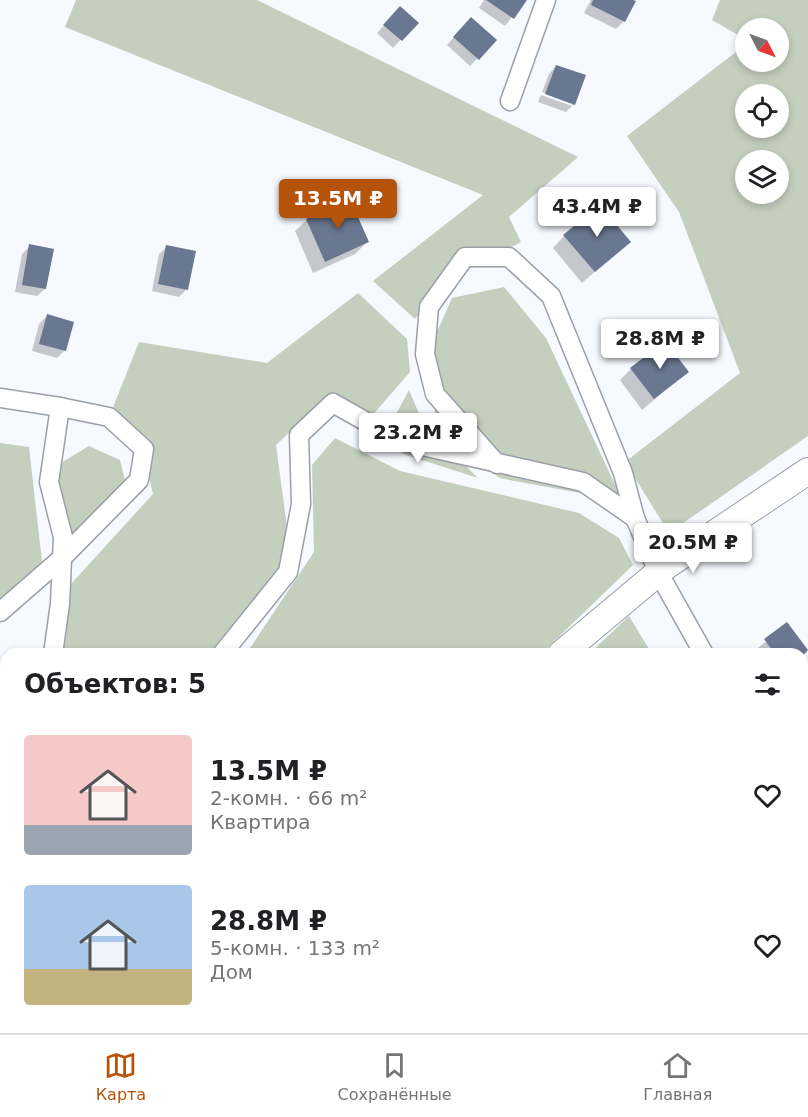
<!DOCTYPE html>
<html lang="ru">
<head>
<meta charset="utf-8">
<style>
	body { margin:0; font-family:"DejaVu Sans",sans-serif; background:#f6f6f6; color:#202124; height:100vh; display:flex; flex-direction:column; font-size:22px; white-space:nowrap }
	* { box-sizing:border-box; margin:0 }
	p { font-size:20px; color:#757577 }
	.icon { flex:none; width:33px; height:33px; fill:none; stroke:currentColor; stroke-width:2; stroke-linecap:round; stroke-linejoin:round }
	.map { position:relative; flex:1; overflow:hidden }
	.drawer { position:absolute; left:0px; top:648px; width:808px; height:386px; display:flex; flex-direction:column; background:#fff; border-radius:18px 18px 0 0; box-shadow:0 3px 9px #0003 }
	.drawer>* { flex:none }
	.needle { width:39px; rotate:132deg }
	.controls { position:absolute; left:735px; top:18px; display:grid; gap:12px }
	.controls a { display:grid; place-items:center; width:54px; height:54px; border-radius:50%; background:#fff; box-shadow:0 3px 9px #0003; font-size:30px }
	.price { position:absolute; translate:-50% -51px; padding:0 14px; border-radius:6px; background:#fff; color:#222; font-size:20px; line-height:39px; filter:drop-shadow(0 2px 3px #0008) }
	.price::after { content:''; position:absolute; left:50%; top:36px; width:18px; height:14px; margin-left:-9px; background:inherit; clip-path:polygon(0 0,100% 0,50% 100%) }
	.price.active { background:#b45309; color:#fff }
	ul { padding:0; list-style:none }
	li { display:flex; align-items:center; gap:18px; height:150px; padding:0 24px }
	li span { display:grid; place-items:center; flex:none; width:168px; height:120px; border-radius:6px; color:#555 }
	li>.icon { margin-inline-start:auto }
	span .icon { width:72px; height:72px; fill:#fffc; stroke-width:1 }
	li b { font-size:26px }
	h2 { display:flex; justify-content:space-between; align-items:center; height:72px; padding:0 24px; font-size:26px }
	.dock { display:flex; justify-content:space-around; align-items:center; height:84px; border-top:2px solid #e0e0e0; background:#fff; font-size:16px; color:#757577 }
	.dock a { display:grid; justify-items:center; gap:3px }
	.dock .active { color:#b45309 }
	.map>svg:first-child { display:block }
</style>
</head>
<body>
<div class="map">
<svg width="808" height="1033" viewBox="0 0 808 1033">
	<rect width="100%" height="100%" fill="#f6f9fe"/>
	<g fill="#c4cfbe" fill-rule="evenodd">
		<path d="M 76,0 L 257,0 L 578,157 L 509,217 L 521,242 L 443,282 L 415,319 L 373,281 L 483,195 L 65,27 Z"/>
		<path d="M 720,0 L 808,0 L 808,436 L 669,533 L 625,462 L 740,373 L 679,212 L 627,136 L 745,45 L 746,62 L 778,62 L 778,28 L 746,28 L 745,39 L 712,20 ZM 746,94 L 778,94 L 778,128 L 746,128 ZM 746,160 L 778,160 L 778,194 L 746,194 Z"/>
		<path d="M 504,287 L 546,338 L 637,531 L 596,496 L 499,478 L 435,414 L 428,352 L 452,298 Z"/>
		<path d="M 358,293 L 407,339 L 410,372 L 364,425 L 322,401 L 276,445 L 291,557 L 220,654 L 61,654 L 70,585 L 153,494 L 142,444 L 112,410 L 139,342 L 267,363 Z"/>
		<path d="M 409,390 L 423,423 L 478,478 L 403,454 L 388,429 Z"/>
		<path d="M 335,438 L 400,471 L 579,513 L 619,538 L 633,565 L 541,654 L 246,654 L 314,552 L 312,465 Z"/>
		<path d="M 0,443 L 29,447 L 44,579 L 0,615 Z"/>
		<path d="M 89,446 L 120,460 L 126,484 L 63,555 L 51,469 Z"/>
		<path d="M 629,616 L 652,654 L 589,654 Z"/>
		<path d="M 41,1028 L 172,1028 L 167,1033 L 35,1033 Z"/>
		<path d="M 226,1028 L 731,1028 L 734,1033 L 221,1033 Z"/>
	</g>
	<g fill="#0003">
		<path d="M 484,0 L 525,0 L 505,26 L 479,8 Z"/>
		<path d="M 591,0 L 630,0 L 624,21 L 616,29 L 584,13 Z"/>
		<path d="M 393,16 L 416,23 L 393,48 L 377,33 Z"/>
		<path d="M 464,26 L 477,59 L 470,66 L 447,45 Z"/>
		<path d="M 556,66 L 574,104 L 566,112 L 538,102 L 541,95 L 572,106 L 572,103 L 542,92 L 549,74 Z"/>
		<path d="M 307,220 L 367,242 L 355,254 L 313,273 L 295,231 Z"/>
		<path d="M 564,236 L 629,242 L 582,283 L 553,248 Z"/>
		<path d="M 30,246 L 45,289 L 37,296 L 15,292 L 22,254 Z"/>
		<path d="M 167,247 L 187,289 L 179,297 L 152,291 L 159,254 Z"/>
		<path d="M 47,316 L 65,350 L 57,358 L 32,351 L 39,324 Z"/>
		<path d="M 631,369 L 687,372 L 642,410 L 620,380 Z"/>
		<path d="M 787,624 L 807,652 L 802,656 L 762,654 L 758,648 Z"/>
		<path d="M 802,906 L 808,912 L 802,920 Z"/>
		<path d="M 808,958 L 808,1011 L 804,1014 L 802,963 Z"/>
	</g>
	<g fill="#6a7790">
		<path d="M 486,0 L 527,0 L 514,19 Z"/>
		<path d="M 593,0 L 633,0 L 636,1 L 625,22 L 591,5 Z"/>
		<path d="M 400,6 L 419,23 L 402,41 L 383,25 Z"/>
		<path d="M 471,17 L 497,40 L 479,60 L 453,37 Z"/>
		<path d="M 556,65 L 586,75 L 575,105 L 545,94 Z"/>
		<path d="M 350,199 L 369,242 L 325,262 L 306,219 Z"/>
		<path d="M 600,205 L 631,242 L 595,272 L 563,235 Z"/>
		<path d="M 29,244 L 54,249 L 46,289 L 22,285 Z"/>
		<path d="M 166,245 L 196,251 L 188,290 L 158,284 Z"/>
		<path d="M 47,314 L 74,322 L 66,351 L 39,344 Z"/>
		<path d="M 665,341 L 689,372 L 654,399 L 630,368 Z"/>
		<path d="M 787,622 L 808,650 L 802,656 L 802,654 L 775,654 L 764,639 Z"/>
		<path d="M 0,809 L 6,814 L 6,855 L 0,861 Z"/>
		<path d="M 808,956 L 808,994 L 802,987 L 802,961 Z"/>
	</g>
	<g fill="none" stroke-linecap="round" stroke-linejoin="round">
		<defs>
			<g id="street">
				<path d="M 510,101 L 546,0"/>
				<path d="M 0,398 L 60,407 L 49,482 L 63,537 L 60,604 L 53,654"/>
				<path d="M 497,464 L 435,394 L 425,354 L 429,307 L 465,257 L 509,257 L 551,296 L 623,473 L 635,518"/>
				<path d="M 0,612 L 62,558 L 139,480 L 144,449 L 109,417 L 60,407"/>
				<path d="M 222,654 L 288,572 L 301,504 L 299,435 L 333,403 L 400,441 L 583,482 L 635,518 L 658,572 L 704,654"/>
				<path d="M 0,675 L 6,680"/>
				<path d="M 802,833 L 808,843"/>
				<path d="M 0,1006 L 6,1012"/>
				<path d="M 351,1028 L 353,1033"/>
				<path d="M 0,1031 L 6,1027"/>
			</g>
			<g id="secondary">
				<path d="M 561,654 L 666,566 L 808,471"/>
				<path d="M 200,1033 L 205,1028"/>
			</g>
		</defs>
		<use href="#street" stroke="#9b9fa8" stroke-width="21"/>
		<use href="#secondary" stroke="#9b9fa8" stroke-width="28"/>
		<use href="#street" stroke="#fff" stroke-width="18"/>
		<use href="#secondary" stroke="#fff" stroke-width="26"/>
	</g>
</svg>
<div class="controls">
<a><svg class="needle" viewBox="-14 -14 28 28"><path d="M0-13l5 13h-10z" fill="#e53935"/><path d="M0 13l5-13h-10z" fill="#757577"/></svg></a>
<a><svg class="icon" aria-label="locate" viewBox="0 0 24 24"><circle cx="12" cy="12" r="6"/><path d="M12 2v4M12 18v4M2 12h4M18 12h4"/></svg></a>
<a><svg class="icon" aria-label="layers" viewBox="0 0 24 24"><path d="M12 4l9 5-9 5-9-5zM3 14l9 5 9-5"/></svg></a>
</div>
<b class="price active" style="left:338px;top:230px">13.5M ₽</b>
<b class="price" style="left:597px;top:238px">43.4M ₽</b>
<b class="price" style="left:660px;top:370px">28.8M ₽</b>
<b class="price" style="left:418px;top:464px">23.2M ₽</b>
<b class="price" style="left:693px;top:574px">20.5M ₽</b>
<section class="drawer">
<h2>Объектов: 5<svg class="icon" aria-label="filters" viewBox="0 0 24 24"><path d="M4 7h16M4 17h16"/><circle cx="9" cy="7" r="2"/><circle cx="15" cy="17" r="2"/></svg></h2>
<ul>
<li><span style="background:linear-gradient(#f6c9c9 75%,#9aa5b1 0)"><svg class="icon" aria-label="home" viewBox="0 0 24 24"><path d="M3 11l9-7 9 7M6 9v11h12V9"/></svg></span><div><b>13.5M ₽</b><p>2-комн. · 66 m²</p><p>Квартира</p></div><svg class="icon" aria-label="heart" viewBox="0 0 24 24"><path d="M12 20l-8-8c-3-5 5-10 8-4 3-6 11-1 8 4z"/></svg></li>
<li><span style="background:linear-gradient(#a9c7e8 70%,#c2b280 0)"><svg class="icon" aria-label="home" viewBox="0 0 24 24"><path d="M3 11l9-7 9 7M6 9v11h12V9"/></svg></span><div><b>28.8M ₽</b><p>5-комн. · 133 m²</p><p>Дом</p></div><svg class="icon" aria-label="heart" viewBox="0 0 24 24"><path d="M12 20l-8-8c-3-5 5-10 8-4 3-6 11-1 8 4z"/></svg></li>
</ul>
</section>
</div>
<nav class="dock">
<a class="active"><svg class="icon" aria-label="map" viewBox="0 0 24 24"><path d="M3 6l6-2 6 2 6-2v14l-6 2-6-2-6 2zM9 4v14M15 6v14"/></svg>Карта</a>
<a><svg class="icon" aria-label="saved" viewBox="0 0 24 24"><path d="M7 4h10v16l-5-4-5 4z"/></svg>Сохранённые</a>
<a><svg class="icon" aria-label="home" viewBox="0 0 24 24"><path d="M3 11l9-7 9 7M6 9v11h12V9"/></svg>Главная</a>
</nav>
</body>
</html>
